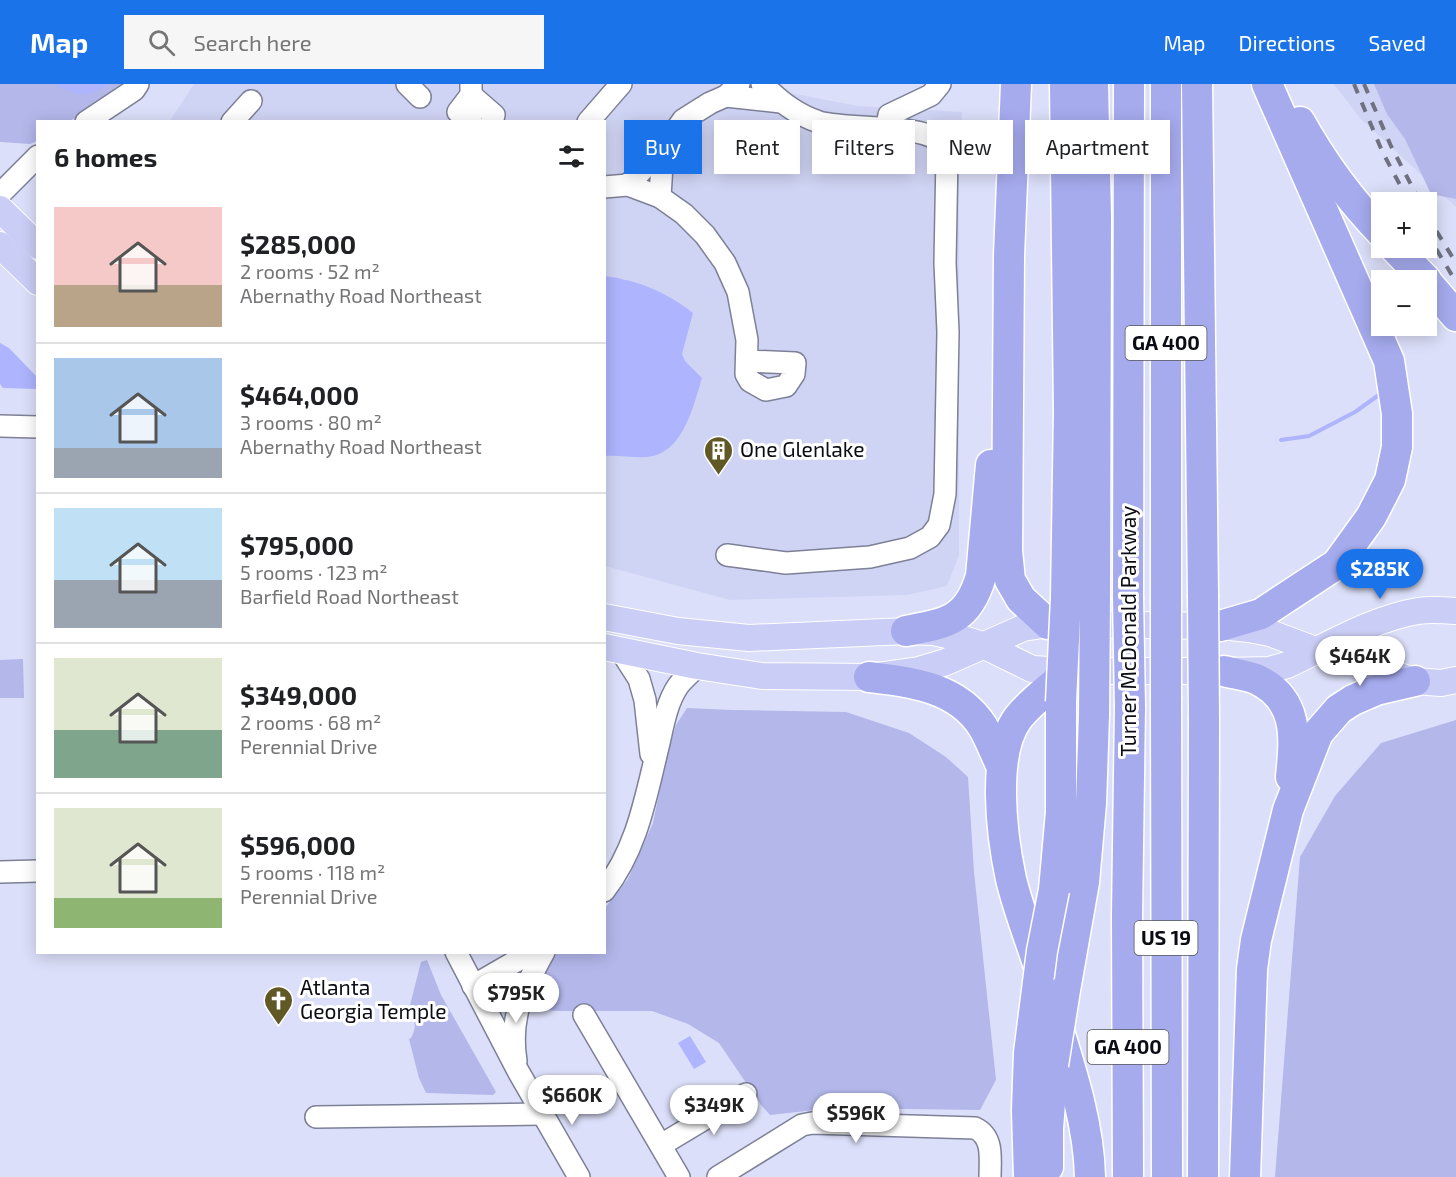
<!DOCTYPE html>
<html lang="en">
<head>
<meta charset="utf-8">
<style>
	body { margin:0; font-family:"Exo 2",sans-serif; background:#f6f6f6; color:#202124; height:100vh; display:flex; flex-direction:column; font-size:22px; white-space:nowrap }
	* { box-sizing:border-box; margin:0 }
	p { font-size:20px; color:#757577 }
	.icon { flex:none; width:33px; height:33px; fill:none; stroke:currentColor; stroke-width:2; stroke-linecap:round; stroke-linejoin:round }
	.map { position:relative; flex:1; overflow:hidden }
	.details { position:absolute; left:36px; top:36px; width:570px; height:834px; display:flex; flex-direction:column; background:#fff; border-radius:0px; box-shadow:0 3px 15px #0003 }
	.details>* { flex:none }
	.banner { position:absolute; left:624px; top:36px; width:570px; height:54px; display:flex; gap:12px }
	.buttons { position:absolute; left:1371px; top:108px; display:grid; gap:12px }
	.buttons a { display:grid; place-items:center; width:66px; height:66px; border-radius:0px; background:#fff; box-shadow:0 3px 15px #0003; font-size:30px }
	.price { position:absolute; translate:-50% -51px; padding:0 14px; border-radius:21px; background:#fff; color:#222; font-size:20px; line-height:39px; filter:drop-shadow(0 2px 3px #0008) }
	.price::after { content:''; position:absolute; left:50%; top:36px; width:18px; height:14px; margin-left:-9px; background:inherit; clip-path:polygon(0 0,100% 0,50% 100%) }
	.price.selected { background:#1a73e8; color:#fff }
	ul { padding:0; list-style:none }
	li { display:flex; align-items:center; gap:18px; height:150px; padding:0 18px }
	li+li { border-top:2px solid #e0e0e0 }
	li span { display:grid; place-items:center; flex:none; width:168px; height:120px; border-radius:0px; color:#555 }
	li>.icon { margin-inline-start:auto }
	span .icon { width:72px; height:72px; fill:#fffc; stroke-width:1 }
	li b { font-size:26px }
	h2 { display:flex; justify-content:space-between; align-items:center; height:72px; padding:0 18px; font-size:26px }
	.tag { padding:0 21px; border-radius:0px; background:#fff; box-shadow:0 3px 15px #0003; font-size:21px; line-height:54px }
	.tag.selected { background:#1a73e8; color:#fff }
	header { display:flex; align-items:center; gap:36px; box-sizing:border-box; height:84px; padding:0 30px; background:#1a73e8; color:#fff }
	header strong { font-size:28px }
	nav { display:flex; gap:33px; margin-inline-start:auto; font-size:21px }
	.search { width:420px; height:54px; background:#f6f6f6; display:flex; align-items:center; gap:15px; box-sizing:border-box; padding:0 21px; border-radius:0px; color:#757577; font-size:22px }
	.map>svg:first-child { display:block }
</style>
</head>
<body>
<header>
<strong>Map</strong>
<div class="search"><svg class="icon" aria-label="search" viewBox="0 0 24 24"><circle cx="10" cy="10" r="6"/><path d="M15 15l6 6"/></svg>Search here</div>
<nav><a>Map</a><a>Directions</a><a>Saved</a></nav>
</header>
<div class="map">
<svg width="1456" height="1093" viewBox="0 0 1456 1093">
	<rect width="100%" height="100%" fill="#dcdff9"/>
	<g fill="#d0d4f4">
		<path d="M 194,0 L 781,0 L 790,9 L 858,22 L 962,28 L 959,84 L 959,471 L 947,502 L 907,511 L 730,516 L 605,482 L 604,38 L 169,38 Z"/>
		<path d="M 1334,0 L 1456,0 L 1456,123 L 1360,34 Z"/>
	</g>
	<g fill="#b3b7ea">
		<path d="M 0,0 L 127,0 L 70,37 L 38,38 L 37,57 L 30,60 L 0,58 Z"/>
		<path d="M 1374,0 L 1456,0 L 1456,115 L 1431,110 L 1405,55 L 1387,30 Z"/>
		<path d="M 23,575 L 24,614 L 0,614 L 0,576 Z"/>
		<path d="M 687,624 L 732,626 L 846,628 L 909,649 L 946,673 L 968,693 L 974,788 L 996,996 L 980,1026 L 834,1024 L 770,1031 L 761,1021 L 719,959 L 688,940 L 652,927 L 559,927 L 535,925 L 536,901 L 553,873 L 558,869 L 604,868 L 605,824 L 628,795 L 653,739 L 666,675 L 676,641 Z"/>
		<path d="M 1456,636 L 1456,1093 L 1275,1093 L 1300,773 L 1335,712 L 1381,659 Z"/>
		<path d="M 427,876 L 441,911 L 496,1008 L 493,1011 L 426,1009 L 419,994 L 409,955 L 411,954 C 416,945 417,936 408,929 L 421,878 Z"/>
	</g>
	<g fill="#aeb4fd">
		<path d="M 55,0 L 109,0 C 86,15 78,13 55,0 Z"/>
		<path d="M 605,192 C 639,197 665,207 693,229 L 682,270 L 685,277 L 702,294 C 693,323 683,370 647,373 C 633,374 618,371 605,372 Z"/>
		<path d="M 0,259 L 9,264 L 37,293 L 37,305 L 3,304 L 0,300 Z"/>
		<path d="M 690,952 L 706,978 L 694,985 L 678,959 Z"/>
	</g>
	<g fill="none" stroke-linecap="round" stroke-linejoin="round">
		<path stroke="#aeb4fd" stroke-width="4" d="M 1281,356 L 1309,352 L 1355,328 L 1383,308"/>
		<defs>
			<g id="minor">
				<path d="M 407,0 L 420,13"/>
				<path d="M 471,0 L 471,11 L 458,28 L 472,38"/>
				<path d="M 471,11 L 494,31 L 492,38"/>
				<path d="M 726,12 L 781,18"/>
				<path d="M 86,38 L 134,6 L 138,0"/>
				<path d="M 232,38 L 251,17"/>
				<path d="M 588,38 L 621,0"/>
				<path d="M 886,46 L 889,31 L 931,11 L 940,0"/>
				<path d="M 628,101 L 663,64 L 683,36 L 710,19 L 726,12 L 739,0"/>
				<path d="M 604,103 L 628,101 L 660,113 L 684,130 L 705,151 L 725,179 L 738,208 L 747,256 L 746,290 L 750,297 L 766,306 L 786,302 L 794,290 L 795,279 L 747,277"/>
				<path d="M 0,110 L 38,72"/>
				<path d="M 660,113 L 663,64"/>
				<path d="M 0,342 L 38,343"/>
				<path d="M 727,471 L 786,479 L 870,473 L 910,464 L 930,453 L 939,441 L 945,410 L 948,248 L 945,179 L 947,71 C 945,66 942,59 937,56 C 919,40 847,46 819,38 C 795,30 780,17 762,0"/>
				<path d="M 621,567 L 639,595 L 645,616 L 651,670"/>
				<path d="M 0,788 L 38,787"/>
				<path d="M 604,807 C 638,764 646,711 659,659 C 663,641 667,618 678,602 C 683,595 691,589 697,582"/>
				<path d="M 456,868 L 518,987 L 579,1093"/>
				<path d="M 473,902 L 532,868"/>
				<path d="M 584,931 L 679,1093"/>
				<path d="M 516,977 C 509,933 523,906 544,868"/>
				<path d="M 316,1033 L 543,1030"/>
				<path d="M 661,1061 L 746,1010"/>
				<path d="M 718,1093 L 802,1041 L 812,1039 L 975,1044 C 994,1053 990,1075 990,1093"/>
			</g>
			<g id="major">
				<path d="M 0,125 L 38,162"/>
				<path d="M 0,161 L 38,198"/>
				<path d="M 604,533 L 678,547 L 749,554 L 906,547 L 934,548 L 960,554 L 985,562 L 1032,585 L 1069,587 L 1224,587 L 1269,586 L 1287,581 C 1327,562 1374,534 1418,527 C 1431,525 1443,526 1456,527"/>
				<path d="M 604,563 L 697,582 L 762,592 L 869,593 L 919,586 L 946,578 L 1023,544 L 1048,540 L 1220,542 L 1249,545 L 1270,549 L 1318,567 L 1415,597 L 1441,599 L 1456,596"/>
			</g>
			<g id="highway">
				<path d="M 1016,0 L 1009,172 L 1007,467 L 1010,496 L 1021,515 L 1048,540"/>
				<path d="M 1065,0 L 1069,326 L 1066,514"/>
				<path d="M 1093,0 L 1096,132 L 1095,513"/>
				<path d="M 1197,0 L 1203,511"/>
				<path d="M 1300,38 C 1323,79 1349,115 1382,149"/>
				<path d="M 1395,164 L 1426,196"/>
				<path d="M 1426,197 L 1456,232"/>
				<path d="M 1128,513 L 1129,0"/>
				<path d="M 1166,517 L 1166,0"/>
				<path d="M 1220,542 L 1261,530 L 1337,480 L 1371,433 L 1390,396 L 1397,363 L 1397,330 L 1389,277 L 1267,0"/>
				<path d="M 906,547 C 947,539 968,537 981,492 L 991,381"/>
				<path d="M 1224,587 C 1235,590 1246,591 1256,595 C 1299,615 1295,653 1291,693"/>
				<path d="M 869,593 C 912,598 958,603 983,643 C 990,655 995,669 1001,681"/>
				<path d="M 1166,615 L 1167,1093"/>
				<path d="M 1054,806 L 1061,728 L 1061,618"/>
				<path d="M 1042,892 C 1032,860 1019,828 1011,795 C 1002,753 991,670 1018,634 C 1032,616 1053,602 1069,587"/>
				<path d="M 1065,906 L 1084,798 L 1091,719 L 1094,631"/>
				<path d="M 1057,941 C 1072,989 1089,1042 1090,1093"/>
				<path d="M 1048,1083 L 1048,1044 L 1053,981"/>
				<path d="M 1029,1093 L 1027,1026 L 1029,969"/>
				<path d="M 1128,1093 L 1127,832 L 1130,623"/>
				<path d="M 1203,1093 L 1204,637"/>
				<path d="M 1245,1093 L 1252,885 L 1256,856 L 1288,726 L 1318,649 L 1339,625 L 1353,616 L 1376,606 L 1415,597"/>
			</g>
		</defs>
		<use href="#minor" stroke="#7d8097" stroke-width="24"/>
		<use href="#major" stroke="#fff" stroke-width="28"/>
		<use href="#highway" stroke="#fff" stroke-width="33"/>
		<use href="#minor" stroke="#fff" stroke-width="21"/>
		<use href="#major" stroke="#cacdf5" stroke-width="26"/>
		<use href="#highway" stroke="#a6abee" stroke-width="30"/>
		<g stroke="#6f7181" stroke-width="4" stroke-dasharray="10 10" stroke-linecap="butt">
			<path d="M 1354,0 L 1382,67 L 1409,118"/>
			<path d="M 1364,0 L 1391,62 L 1420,118"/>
			<path d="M 1426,130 L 1456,179"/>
			<path d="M 1426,148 L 1456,198"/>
		</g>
		<defs>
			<g id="highway-bridge">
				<path d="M 1203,511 L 1204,637"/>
				<path d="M 1128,513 L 1130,623"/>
				<path d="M 1166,517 L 1166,615"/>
				<path d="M 1061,618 L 1066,514"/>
				<path d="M 1094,631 L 1095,513"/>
				<path d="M 1029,969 L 1042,867 L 1054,806"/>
				<path d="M 1053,981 L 1065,906"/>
			</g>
		</defs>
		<use href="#highway-bridge" stroke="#fff" stroke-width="33" stroke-linecap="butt"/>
		<use href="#highway-bridge" stroke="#a6abee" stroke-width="30"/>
	</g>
	<defs>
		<symbol id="building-pin" viewBox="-11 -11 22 30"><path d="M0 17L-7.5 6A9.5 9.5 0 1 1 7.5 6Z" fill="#615925" stroke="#fff"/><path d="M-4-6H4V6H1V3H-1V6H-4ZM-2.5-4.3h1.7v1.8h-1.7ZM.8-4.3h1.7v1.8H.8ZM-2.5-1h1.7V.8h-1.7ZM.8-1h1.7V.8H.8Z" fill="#fff"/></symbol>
		<symbol id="church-pin" viewBox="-11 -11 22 30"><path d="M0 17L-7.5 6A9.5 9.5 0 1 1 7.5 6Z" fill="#615925" stroke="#fff"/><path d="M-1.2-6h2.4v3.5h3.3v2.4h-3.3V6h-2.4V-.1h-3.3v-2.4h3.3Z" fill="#fff"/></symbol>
	</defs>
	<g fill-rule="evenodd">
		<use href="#building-pin" x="702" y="350" width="33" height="45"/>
		<use href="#church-pin" x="262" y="900" width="33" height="45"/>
	</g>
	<g text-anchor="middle" stroke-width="6" stroke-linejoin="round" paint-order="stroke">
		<g fill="#fff" stroke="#54555a" stroke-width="1.5">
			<rect x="1125.5" y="242" width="81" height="34" rx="4.5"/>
			<rect x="1134.5" y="837" width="63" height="34" rx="4.5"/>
			<rect x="1087.5" y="946" width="81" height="34" rx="4.5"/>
		</g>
		<g font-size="20" font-weight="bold" fill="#0b0c14">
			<text x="1166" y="266">GA 400</text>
			<text x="1166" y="861">US 19</text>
			<text x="1128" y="970">GA 400</text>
		</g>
		<g font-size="21" fill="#0b0c14" stroke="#fff" text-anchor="start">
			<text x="740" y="373">One Glenlake</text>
			<text x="300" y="911">Atlanta<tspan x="300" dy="24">Georgia Temple</tspan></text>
		</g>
		<g font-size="21" fill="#0b0c14" stroke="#fff">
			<text transform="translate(1129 547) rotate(-90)" y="7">Turner McDonald Parkway</text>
		</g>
	</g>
</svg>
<div class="buttons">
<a>+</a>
<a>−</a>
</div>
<b class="price selected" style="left:1380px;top:516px">$285K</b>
<b class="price" style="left:1360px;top:603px">$464K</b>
<b class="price" style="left:516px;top:940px">$795K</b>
<b class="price" style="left:572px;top:1042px">$660K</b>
<b class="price" style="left:714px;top:1052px">$349K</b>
<b class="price" style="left:856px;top:1060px">$596K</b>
<div class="banner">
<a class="tag selected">Buy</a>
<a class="tag">Rent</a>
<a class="tag">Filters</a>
<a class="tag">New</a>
<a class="tag">Apartment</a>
</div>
<section class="details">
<h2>6 homes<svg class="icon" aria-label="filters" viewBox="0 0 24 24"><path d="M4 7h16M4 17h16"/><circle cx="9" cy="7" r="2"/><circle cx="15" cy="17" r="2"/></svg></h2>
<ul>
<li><span style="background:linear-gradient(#f6c9c9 65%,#b9a48a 0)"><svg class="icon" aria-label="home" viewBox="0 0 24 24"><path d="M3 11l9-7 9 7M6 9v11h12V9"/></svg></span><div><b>$285,000</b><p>2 rooms · 52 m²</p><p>Abernathy Road Northeast</p></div></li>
<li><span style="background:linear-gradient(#a9c7e8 75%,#9aa5b1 0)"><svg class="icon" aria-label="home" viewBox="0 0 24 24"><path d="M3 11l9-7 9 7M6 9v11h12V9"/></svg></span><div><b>$464,000</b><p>3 rooms · 80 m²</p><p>Abernathy Road Northeast</p></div></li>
<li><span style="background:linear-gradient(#bfe0f5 60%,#9aa5b1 0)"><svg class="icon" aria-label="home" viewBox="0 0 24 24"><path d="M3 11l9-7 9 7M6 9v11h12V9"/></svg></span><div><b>$795,000</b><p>5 rooms · 123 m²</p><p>Barfield Road Northeast</p></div></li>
<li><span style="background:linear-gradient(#dfe7d0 60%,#7fa58c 0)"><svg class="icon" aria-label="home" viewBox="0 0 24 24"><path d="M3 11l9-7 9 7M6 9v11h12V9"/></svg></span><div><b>$349,000</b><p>2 rooms · 68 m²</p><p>Perennial Drive</p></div></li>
<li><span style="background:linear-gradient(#dfe7d0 75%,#8fb573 0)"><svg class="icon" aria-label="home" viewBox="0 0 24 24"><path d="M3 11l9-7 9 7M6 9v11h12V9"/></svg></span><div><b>$596,000</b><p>5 rooms · 118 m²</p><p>Perennial Drive</p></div></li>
</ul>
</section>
</div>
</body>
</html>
